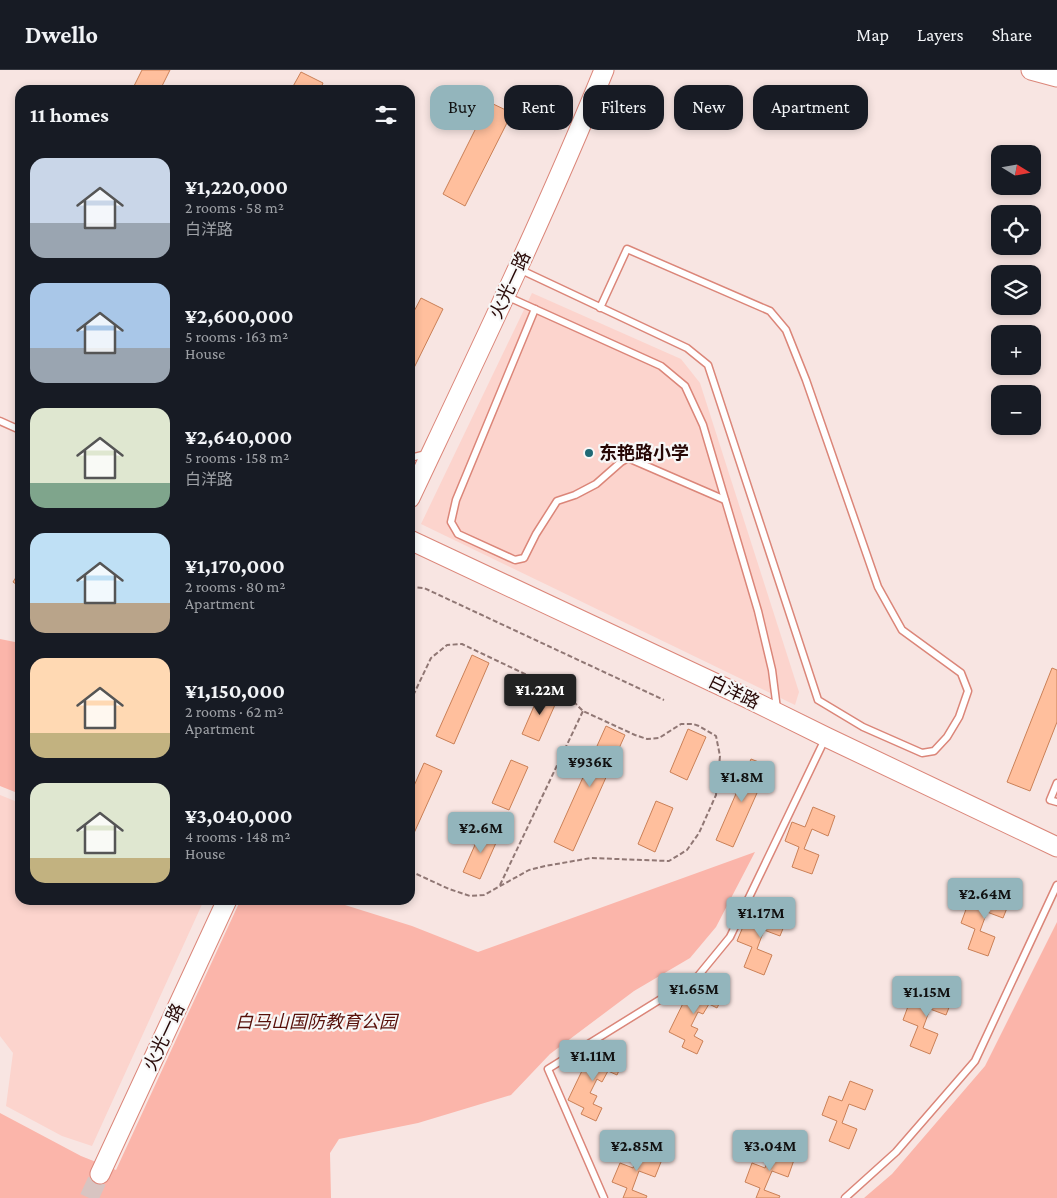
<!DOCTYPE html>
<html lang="en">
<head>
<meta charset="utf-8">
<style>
	body { margin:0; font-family:"Crimson Pro","Noto Sans SC",serif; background:#20242c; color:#f1f3f6; height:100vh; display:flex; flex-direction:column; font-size:19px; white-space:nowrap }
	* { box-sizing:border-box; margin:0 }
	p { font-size:16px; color:#9ea1a6 }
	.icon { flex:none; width:28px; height:28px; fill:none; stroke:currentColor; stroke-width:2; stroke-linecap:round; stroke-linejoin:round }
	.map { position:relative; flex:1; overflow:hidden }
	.panel { position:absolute; left:15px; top:15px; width:400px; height:820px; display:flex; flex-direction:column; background:#171b24; border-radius:15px; box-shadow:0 2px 8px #0003 }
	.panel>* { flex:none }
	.top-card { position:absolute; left:430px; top:15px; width:475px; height:45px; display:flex; gap:10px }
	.needle { width:32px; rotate:101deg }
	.controls { position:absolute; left:991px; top:75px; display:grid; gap:10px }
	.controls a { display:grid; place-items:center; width:50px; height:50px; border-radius:10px; background:#171b24; box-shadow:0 2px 8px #0003; font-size:25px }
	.price { position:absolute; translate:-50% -42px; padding:0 11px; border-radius:5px; background:#93b5bc; color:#111; font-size:16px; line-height:32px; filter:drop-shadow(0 1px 2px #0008) }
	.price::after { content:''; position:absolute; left:50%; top:30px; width:15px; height:11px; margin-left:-8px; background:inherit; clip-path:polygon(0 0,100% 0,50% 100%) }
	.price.on { background:#222; color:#fff }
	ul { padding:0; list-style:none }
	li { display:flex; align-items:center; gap:15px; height:125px; padding:0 15px }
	li span { display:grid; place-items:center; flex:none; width:140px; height:100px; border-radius:15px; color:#555 }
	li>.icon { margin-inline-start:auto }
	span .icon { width:60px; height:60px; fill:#fffc; stroke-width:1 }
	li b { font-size:21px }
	h2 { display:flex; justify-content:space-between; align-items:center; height:60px; padding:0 15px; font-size:21px }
	.chip { padding:0 18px; border-radius:15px; background:#171b24; box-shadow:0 2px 8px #0003; font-size:18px; line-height:45px }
	.chip.on { background:#93b5bc; color:#111 }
	header { display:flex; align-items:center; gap:30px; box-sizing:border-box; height:70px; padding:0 25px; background:#171b24; border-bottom:1px solid #363941 }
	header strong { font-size:24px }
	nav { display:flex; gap:28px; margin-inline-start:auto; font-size:18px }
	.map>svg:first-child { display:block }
</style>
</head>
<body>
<header>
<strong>Dwello</strong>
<nav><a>Map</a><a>Layers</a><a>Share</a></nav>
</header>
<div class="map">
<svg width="1057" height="1128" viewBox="0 0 1057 1128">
	<rect width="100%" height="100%" fill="#f8e5e2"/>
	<g fill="#fcd4cd">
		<path d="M 532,223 L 681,289 L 700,313 L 799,622 L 795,635 L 421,454 Z"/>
		<path d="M 0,725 L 20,733 L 20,830 L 204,830 L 92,1076 L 62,1066 L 6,1036 L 13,983 L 0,966 Z"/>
	</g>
	<g fill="#fbb5aa">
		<path d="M 0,569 L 20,573 L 20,724 L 0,716 Z"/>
		<path d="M 755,782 L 716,857 L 690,888 L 634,921 L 550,984 L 511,1025 L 418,1053 L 339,1069 L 330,1083 L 331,1128 L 0,1128 L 0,1043 L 81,1086 L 116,1100 L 240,831 L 329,830 L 412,856 L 478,882 Z"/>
		<path d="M 1057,852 L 1057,1128 L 864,1128 L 892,1104 L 985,996 Z"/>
	</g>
	<g fill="#ffbf9d" stroke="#ca8057">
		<path d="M 142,0 L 170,0 L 160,20 L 132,20 Z"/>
		<path d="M 301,2 L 323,13 L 320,20 L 291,20 Z"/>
		<path d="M 489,32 L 512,43 L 465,136 L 443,124 Z"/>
		<path d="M 421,228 L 443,239 L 410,306 L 410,249 Z"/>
		<path d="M 20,501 L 20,517 L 13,512 Z"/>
		<path d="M 472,585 L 489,593 L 454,674 L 436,666 Z"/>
		<path d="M 1052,598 L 1057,600 L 1057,652 L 1030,721 L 1007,712 Z"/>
		<path d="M 541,620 L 558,628 L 539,671 L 522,664 Z"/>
		<path d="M 606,656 L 625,665 L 573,781 L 554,772 Z"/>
		<path d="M 688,659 L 706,667 L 687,710 L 670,702 Z"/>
		<path d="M 751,689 L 769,696 L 733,777 L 716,770 Z"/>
		<path d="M 511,690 L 528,697 L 509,740 L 492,733 Z"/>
		<path d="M 424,693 L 442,701 L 410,772 L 410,725 Z"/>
		<path d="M 656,731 L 673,738 L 655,782 L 638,774 Z"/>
		<path d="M 813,737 L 835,746 L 828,766 L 812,759 L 804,779 L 819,785 L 812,804 L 792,797 L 799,777 L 785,771 L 792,752 L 805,757 Z"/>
		<path d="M 482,759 L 499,766 L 480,809 L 463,802 Z"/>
		<path d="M 989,819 L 1011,828 L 1003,848 L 987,842 L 980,861 L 995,867 L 988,886 L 968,879 L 975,859 L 961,853 L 968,834 L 981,839 Z"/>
		<path d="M 765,837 L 788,846 L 780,866 L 764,860 L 757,879 L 772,885 L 764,905 L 744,897 L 752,877 L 737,871 L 745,852 L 758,857 Z"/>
		<path d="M 692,915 L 707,922 L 711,915 L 725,922 L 717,938 L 709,934 L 703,944 L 698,942 L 691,956 L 698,959 L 694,966 L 703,971 L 697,984 L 682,977 L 685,970 L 669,962 Z"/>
		<path d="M 931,916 L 954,925 L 946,945 L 930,939 L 923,958 L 938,964 L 930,984 L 910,976 L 918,956 L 903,950 L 910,931 L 923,936 Z"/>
		<path d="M 591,982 L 606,989 L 610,982 L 624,989 L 617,1005 L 608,1001 L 602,1012 L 597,1009 L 590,1023 L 597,1026 L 593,1034 L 602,1038 L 596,1051 L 581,1044 L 584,1038 L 568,1030 Z"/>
		<path d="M 850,1011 L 873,1020 L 865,1040 L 849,1034 L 842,1053 L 857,1059 L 849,1079 L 829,1071 L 837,1051 L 822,1045 L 829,1026 L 842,1031 Z"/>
		<path d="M 640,1078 L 663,1087 L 655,1107 L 639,1101 L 632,1120 L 647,1126 L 646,1128 L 623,1128 L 627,1118 L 612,1112 L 620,1093 L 633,1098 Z"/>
		<path d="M 773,1078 L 795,1087 L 788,1107 L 772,1101 L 764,1120 L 780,1126 L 779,1128 L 756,1128 L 760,1118 L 745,1112 L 752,1093 L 765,1098 Z"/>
	</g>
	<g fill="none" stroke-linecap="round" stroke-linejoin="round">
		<path stroke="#d8c4c1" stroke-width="19" stroke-dasharray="19 9" stroke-linecap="butt" d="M 89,1128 L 100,1104"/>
		<defs>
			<g id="lane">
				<path d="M 519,199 L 687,278 L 708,295 L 818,630 L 863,657 L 922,683 L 934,681 L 947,667 L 959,647 L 968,621 L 961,603 L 902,560 L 878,517 L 806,310 L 786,260 L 770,241 L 627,179 L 600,238"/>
				<path d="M 506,226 L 661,296 L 685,316 L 703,355 L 758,541 L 772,600 L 777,639"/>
				<path d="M 535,239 L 456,430 L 451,452 L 458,464 L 515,490 L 524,488 L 536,464 L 557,431 L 575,425 L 596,414 L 621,392 L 628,388 L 725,430"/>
				<path d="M 0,351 L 20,360"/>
				<path d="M 410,388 L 426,384"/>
				<path d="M 1057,713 L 1050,730 L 1057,732"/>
				<path d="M 604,1128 L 548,999 L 698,906 L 730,867 L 825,669"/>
				<path d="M 845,1128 L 896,1082 L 975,991 L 1057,815"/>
			</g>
			<g id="secondary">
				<path d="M 1031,0 L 1057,7"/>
				<path d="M 410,428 C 477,286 545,145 604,0"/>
				<path d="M 410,470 L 749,629 L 826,667 L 1057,777"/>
				<path d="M 100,1104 L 227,830"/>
			</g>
		</defs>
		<use href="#lane" stroke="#db8679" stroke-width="9"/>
		<use href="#secondary" stroke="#db8679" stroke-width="21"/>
		<g stroke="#907774" stroke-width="2" stroke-dasharray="5 2.5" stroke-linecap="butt">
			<path d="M 410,517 L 424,518 L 664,630"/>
			<path d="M 410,632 L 431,588 L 447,575 L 462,574 L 550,616 L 570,628 L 583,641 L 635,665 L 647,669 L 659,668 L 681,654 L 693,654 L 699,656 L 716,666 L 720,686 L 716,725 L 699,763 L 687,780 L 669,791 L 591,788 L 545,796 L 529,800 L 484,825 L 470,826 L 449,819 L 410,801"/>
			<path d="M 500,815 L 583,641"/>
		</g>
		<use href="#lane" stroke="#fff" stroke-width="6"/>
		<use href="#secondary" stroke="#fff" stroke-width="19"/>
	</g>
	<circle fill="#206975" stroke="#f7f7f7" stroke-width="2" cx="589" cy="383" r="5"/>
	<g text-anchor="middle" stroke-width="4.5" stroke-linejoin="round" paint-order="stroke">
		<g font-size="18" fill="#260705" stroke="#f7f7f7">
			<text transform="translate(510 215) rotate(-65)" y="6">火光一路</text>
			<text transform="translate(734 622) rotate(26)" y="6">白洋路</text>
			<text transform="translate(164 967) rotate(-65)" y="6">火光一路</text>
		</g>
		<g font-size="18" font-weight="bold" fill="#260705" stroke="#f7f7f7" text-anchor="start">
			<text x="599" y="389">东艳路小学</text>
		</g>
		<g font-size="18" font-style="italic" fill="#57100a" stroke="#f7f7f7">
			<text x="316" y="958">白马山国防教育公园</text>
		</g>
	</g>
</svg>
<div class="controls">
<a><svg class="needle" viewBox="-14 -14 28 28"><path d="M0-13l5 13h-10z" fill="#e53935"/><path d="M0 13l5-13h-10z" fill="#9ea1a6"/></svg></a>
<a><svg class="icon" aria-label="locate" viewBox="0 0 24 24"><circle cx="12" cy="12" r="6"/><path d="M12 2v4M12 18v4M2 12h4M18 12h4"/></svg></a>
<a><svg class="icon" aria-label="layers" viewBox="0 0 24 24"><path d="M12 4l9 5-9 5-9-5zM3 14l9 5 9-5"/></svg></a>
<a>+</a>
<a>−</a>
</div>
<b class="price on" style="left:540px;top:646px">¥1.22M</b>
<b class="price" style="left:590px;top:718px">¥936K</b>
<b class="price" style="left:742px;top:733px">¥1.8M</b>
<b class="price" style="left:481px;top:784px">¥2.6M</b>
<b class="price" style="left:985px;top:850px">¥2.64M</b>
<b class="price" style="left:761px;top:869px">¥1.17M</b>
<b class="price" style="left:694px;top:945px">¥1.65M</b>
<b class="price" style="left:927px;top:948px">¥1.15M</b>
<b class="price" style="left:593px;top:1012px">¥1.11M</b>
<b class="price" style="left:637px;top:1102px">¥2.85M</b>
<b class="price" style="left:770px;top:1102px">¥3.04M</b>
<div class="top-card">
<a class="chip on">Buy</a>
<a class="chip">Rent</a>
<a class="chip">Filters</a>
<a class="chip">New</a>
<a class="chip">Apartment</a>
</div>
<section class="panel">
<h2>11 homes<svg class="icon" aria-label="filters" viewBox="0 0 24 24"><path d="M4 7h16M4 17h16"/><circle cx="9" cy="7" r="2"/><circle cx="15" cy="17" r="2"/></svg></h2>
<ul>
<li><span style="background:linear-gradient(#c9d6e8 65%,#9aa5b1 0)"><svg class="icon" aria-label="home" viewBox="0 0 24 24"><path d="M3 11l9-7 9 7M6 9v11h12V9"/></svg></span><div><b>¥1,220,000</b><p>2 rooms · 58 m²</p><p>白洋路</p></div></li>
<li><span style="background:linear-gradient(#a9c7e8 65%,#9aa5b1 0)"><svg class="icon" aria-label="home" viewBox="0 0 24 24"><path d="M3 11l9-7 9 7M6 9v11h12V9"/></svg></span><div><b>¥2,600,000</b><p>5 rooms · 163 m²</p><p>House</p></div></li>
<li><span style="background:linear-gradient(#dfe7d0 75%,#7fa58c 0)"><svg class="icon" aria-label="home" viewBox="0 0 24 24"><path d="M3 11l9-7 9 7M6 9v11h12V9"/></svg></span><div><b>¥2,640,000</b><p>5 rooms · 158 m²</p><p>白洋路</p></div></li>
<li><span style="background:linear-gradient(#bfe0f5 70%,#b9a48a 0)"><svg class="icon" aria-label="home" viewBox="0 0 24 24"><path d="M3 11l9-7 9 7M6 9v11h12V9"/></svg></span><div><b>¥1,170,000</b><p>2 rooms · 80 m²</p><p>Apartment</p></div></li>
<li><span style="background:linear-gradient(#ffd9b3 75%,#c2b280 0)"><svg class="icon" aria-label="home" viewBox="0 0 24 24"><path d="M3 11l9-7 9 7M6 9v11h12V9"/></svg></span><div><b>¥1,150,000</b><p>2 rooms · 62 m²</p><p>Apartment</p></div></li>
<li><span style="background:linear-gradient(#dfe7d0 75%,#c2b280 0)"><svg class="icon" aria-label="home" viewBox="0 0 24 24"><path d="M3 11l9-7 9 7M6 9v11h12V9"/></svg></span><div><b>¥3,040,000</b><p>4 rooms · 148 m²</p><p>House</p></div></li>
</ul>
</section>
</div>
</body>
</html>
